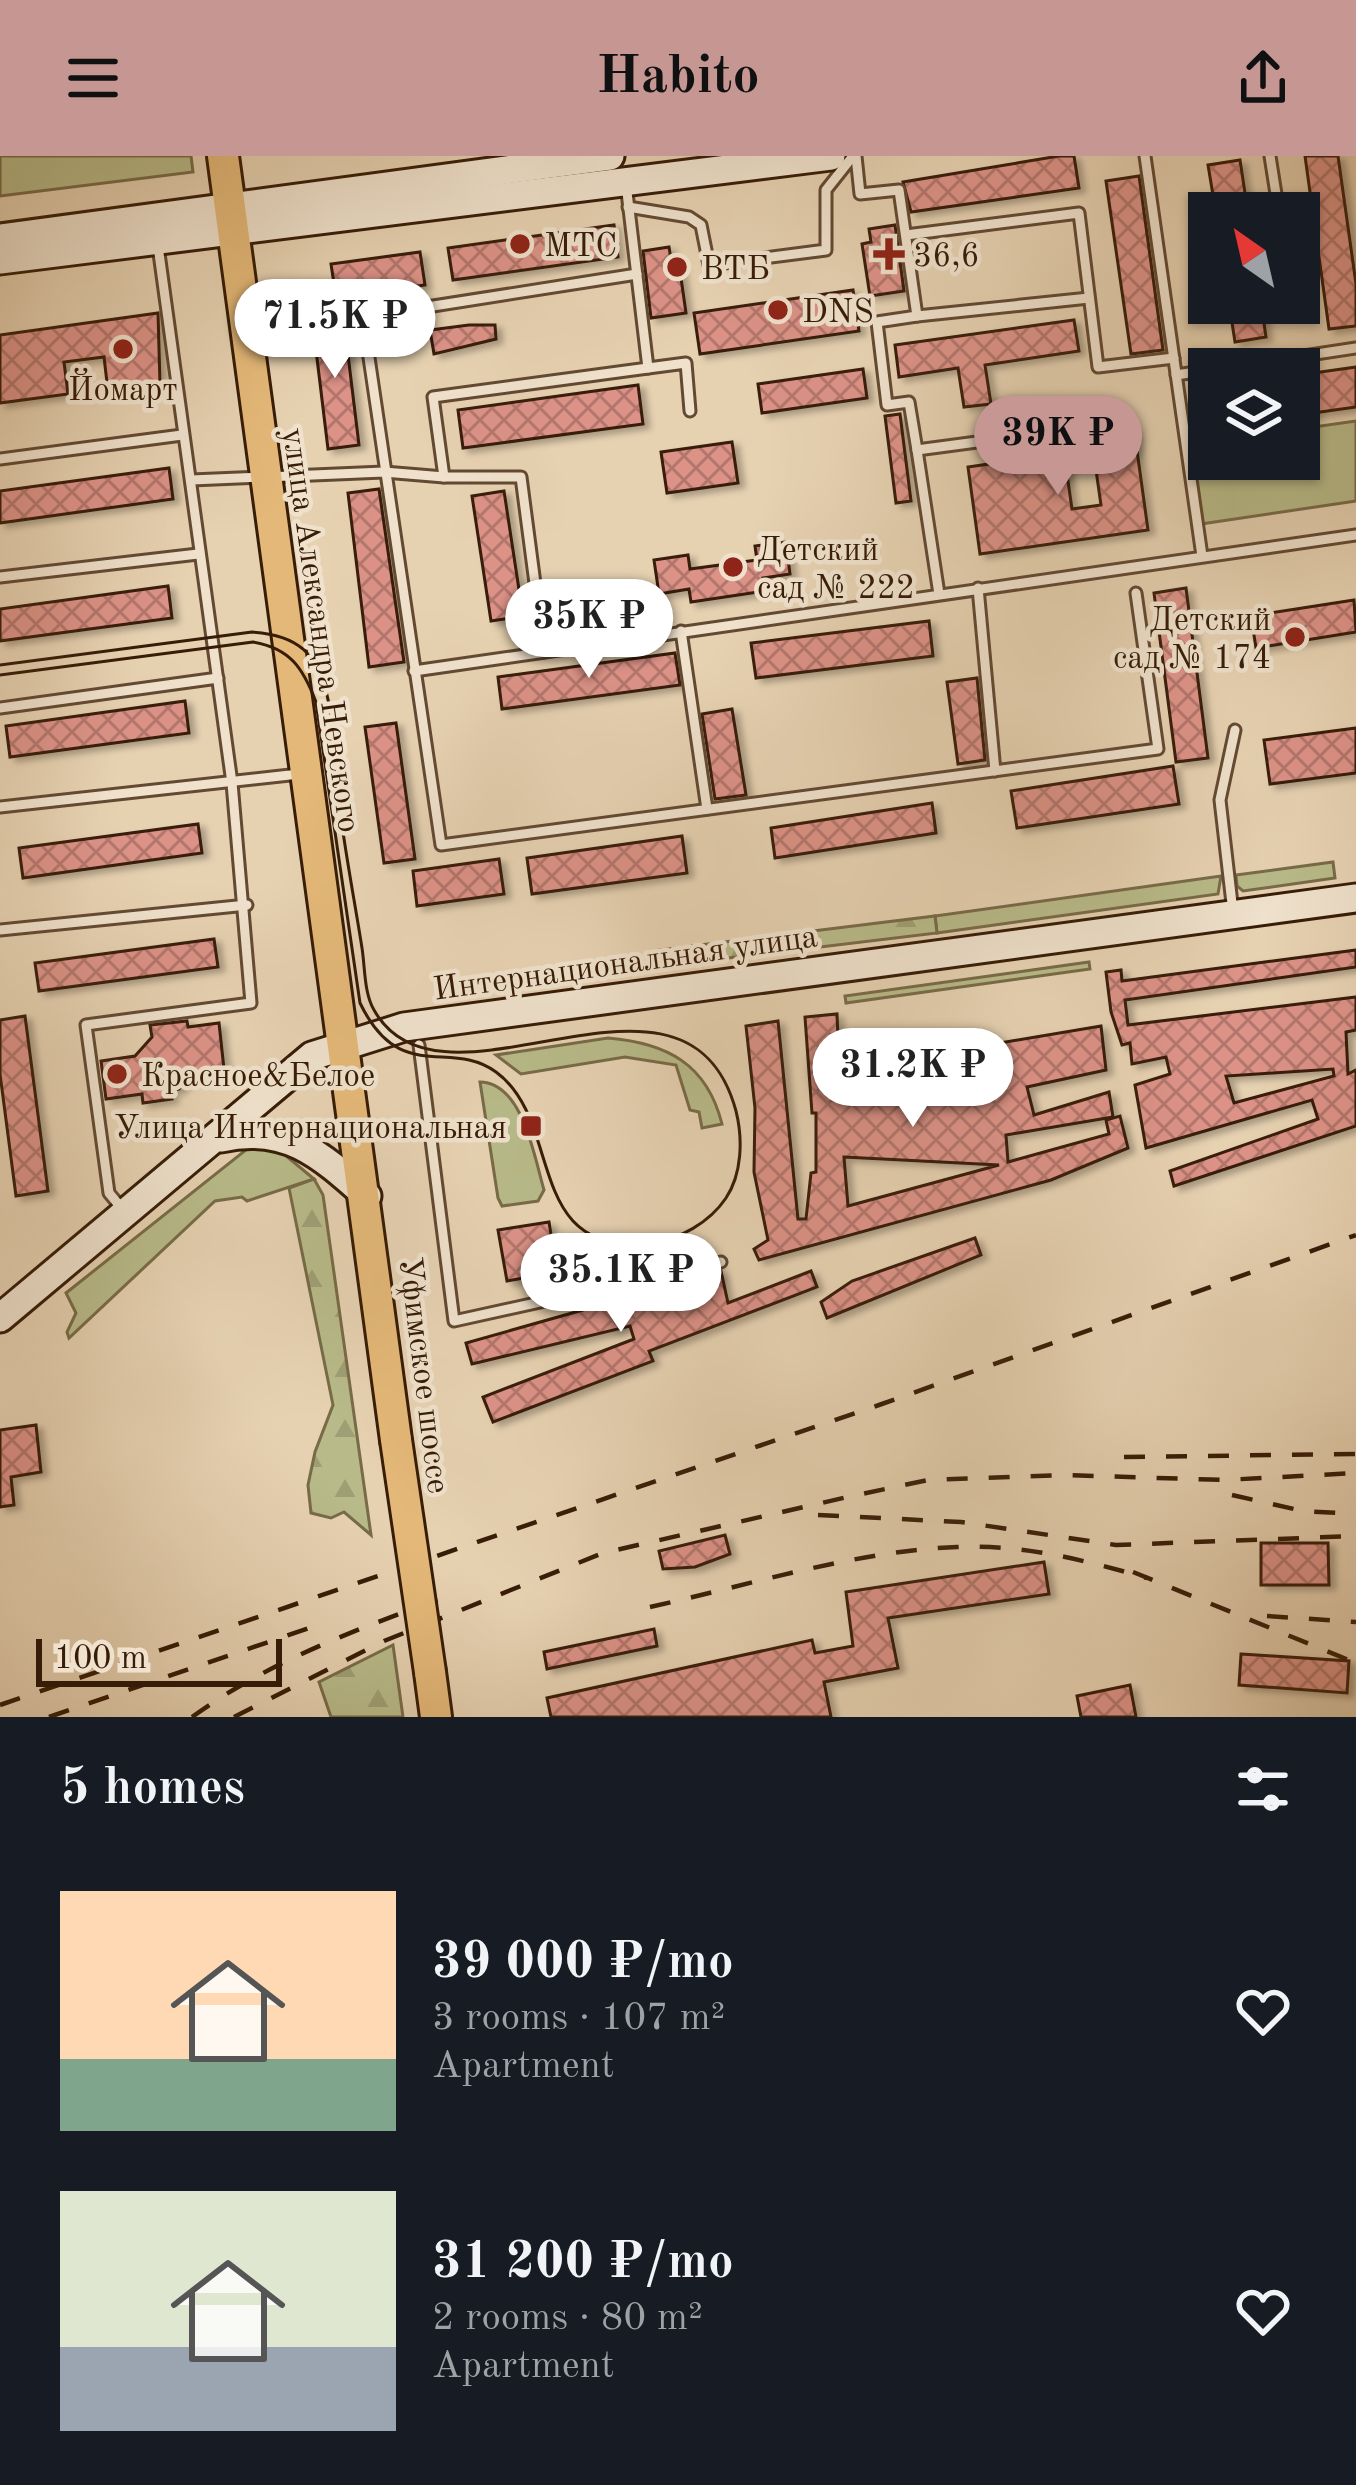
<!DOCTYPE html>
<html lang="en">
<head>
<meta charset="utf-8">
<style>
	body { margin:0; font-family:"Old Standard TT",serif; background:#242831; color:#f1f3f6; height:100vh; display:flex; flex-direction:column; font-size:45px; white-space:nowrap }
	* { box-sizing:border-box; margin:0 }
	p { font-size:39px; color:#9ea1a6 }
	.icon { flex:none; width:66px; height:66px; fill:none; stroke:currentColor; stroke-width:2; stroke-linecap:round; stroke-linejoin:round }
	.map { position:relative; height:1561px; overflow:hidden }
	.panel { display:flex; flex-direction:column; background:#171b24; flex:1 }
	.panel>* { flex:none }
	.needle { width:78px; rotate:326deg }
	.controls { position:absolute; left:1188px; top:36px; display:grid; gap:24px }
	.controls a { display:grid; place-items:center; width:132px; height:132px; border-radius:0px; background:#171b24; box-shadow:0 3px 9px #0004; font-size:60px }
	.scale { position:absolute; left:36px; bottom:30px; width:246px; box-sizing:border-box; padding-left:12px; border:6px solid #371c07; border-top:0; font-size:33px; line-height:42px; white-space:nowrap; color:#371c07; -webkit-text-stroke:9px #efe1cc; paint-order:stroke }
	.price { position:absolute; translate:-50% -102px; padding:0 27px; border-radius:42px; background:#fff; color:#222; font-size:39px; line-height:78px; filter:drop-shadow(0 3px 6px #0008) }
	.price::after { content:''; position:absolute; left:50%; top:72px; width:36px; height:27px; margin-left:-18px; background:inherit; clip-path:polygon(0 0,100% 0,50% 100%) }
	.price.selected { background:#c59692; color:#111 }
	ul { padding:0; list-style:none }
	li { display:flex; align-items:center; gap:36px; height:300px; padding:0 60px }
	li span { display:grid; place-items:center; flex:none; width:336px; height:240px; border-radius:0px; color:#555 }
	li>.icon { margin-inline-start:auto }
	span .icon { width:144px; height:144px; fill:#fffc; stroke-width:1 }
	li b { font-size:51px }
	h2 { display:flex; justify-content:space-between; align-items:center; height:144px; padding:0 60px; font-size:51px }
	header { display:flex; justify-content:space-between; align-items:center; height:156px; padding:0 60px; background:#c59692; color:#111; font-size:54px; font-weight:700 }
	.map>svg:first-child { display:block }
</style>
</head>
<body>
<header><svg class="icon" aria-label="menu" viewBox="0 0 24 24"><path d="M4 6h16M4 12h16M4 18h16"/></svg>Habito<svg class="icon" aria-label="share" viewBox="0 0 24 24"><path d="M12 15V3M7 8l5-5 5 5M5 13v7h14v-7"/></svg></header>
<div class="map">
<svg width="1356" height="1561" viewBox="0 0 1356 1561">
	<defs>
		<pattern id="forest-firs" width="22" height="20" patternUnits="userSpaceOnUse" patternTransform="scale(3)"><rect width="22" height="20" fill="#b8ba89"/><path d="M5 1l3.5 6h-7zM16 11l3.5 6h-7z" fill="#9f9f75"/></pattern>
		<pattern id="building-cross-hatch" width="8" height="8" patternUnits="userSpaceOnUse" patternTransform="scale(3)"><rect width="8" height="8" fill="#dc9287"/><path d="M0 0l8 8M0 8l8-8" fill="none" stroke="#b3766c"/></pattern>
		<filter id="shadow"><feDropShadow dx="6" dy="4" stdDeviation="3" flood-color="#0004"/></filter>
	</defs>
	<rect width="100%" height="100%" fill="#e6d1b1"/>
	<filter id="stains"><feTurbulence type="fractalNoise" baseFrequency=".00167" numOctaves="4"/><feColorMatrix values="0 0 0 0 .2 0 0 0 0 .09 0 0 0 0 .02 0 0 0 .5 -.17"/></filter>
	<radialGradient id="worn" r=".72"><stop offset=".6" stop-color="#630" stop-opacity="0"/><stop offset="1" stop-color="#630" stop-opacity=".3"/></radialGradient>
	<g fill="#b8ba89" stroke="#786b48" stroke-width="3">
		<path d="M 0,0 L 191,0 L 193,16 L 0,40 Z"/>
		<path d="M 1356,265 L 1356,345 L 1201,368 L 1192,289 L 1209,286 L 1209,303 L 1299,303 L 1299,273 Z"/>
		<path d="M 1333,706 L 1335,722 L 1243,735 L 1237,730 L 1236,719 Z"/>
		<path d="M 1221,720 L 1218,738 L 937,777 L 935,760 Z"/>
		<path d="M 1089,806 L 1090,813 L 846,847 L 845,840 Z"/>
		<path d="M 608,882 C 667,887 707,908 722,968 L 702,972 L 699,956 L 690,954 L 676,909 L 625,901 L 521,918 L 496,899 Z"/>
		<path d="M 480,926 C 523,927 534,1000 544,1034 L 538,1045 L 502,1050 L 498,1042 Z"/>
		<path d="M 252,989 L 279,994 L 314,1023 L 247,1045 L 242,1041 L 215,1045 L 69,1182 L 67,1176 L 76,1157 L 66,1137 Z"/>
	</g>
	<g fill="url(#forest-firs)" stroke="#786b48" stroke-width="3">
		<path d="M 935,760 L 937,777 L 661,810 L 659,794 Z"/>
		<path d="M 314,1023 L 323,1039 L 371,1379 L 344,1356 L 331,1362 L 311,1357 L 308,1329 L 315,1296 L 333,1249 L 289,1032 Z"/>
		<path d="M 393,1489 L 403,1561 L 331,1561 L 319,1526 Z"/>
	</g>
	<g fill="url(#building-cross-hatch)" stroke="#371c07" stroke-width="3" fill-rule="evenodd" filter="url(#shadow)">
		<path d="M 1059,0 L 1074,0 L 1079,32 L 911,56 L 903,26 Z"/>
		<path d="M 1305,0 L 1338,0 L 1356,128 L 1356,170 L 1329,173 Z"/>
		<path d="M 1240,4 L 1248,57 L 1216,57 L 1208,9 Z"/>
		<path d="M 1139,20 L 1163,194 L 1131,198 L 1106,25 Z"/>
		<path d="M 614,69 L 618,101 L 453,124 L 448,92 Z"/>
		<path d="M 895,69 L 904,135 L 870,140 L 862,88 L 871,86 L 869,73 Z"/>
		<path d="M 669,91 L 672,109 L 679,108 L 686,157 L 651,162 L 643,95 Z"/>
		<path d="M 420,96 L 425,129 L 336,141 L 331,108 Z"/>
		<path d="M 853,134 L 859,175 L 700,198 L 694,157 Z"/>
		<path d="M 1229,147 L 1261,147 L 1266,181 L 1235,186 Z"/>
		<path d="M 158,157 L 160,228 L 108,235 L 104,201 L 64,206 L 68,238 L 0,247 L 0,179 Z"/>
		<path d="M 343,158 L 359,289 L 328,293 L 312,161 Z"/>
		<path d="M 1074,164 L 1079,195 L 985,209 L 991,248 L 964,251 L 958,212 L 899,221 L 895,189 Z"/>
		<path d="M 469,169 L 495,169 L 496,183 L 434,198 L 430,174 Z"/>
		<path d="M 1356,211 L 1356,251 L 1299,259 L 1299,219 Z"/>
		<path d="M 863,213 L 867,242 L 762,257 L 758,228 Z"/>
		<path d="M 638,229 L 643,268 L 463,292 L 458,254 Z"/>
		<path d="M 900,258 L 911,345 L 896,347 L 885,260 Z"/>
		<path d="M 1134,273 L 1148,374 L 980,398 L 968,311 L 1064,297 L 1072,353 L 1101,349 L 1091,279 Z"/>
		<path d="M 732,286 L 738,327 L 667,337 L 661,296 Z"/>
		<path d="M 169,312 L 173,343 L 0,367 L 0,335 Z"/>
		<path d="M 379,333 L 404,506 L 369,511 L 348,337 Z"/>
		<path d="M 504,335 L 523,460 L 491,465 L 472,340 Z"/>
		<path d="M 786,386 L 790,418 L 763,422 L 765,435 L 691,446 L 689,433 L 659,438 L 654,404 L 688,399 L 690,413 L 757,404 L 755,390 Z"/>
		<path d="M 168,430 L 172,462 L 0,485 L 0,453 Z"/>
		<path d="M 1186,432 L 1208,602 L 1176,606 L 1154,437 Z"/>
		<path d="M 1354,444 L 1356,476 L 1256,492 L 1251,460 Z"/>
		<path d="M 929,465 L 933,500 L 756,522 L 751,487 Z"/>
		<path d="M 675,497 L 680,529 L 502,553 L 498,521 Z"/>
		<path d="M 977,522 L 985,604 L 958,608 L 947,526 Z"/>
		<path d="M 185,545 L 189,577 L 10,601 L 6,570 Z"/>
		<path d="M 732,553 L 746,639 L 715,643 L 702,558 Z"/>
		<path d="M 396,567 L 415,703 L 384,707 L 365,571 Z"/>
		<path d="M 1356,572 L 1356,617 L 1270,628 L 1264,584 Z"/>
		<path d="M 1173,610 L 1179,648 L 1017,672 L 1011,635 Z"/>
		<path d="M 932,647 L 936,677 L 775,702 L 771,672 Z"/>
		<path d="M 198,668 L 202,697 L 23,722 L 19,692 Z"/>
		<path d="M 682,680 L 687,717 L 532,738 L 527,702 Z"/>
		<path d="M 499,703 L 504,738 L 417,750 L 413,715 Z"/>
		<path d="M 214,783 L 218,811 L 39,835 L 35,807 Z"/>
		<path d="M 1356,794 L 1356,811 L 1125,844 L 1128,869 L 1356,841 L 1356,874 L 1346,876 L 1348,918 L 1356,914 L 1356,970 L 1174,1030 L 1170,1015 L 1318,963 L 1312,944 L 1146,992 L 1135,929 L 1170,918 L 1166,901 L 1132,908 L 1130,887 L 1122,889 L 1111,856 L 1106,816 L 1121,814 L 1122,825 ZM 1333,913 L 1334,920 L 1234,947 L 1226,920 Z"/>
		<path d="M 837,858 L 839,905 L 880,907 L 1101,870 L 1106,914 L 1027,931 L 1034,959 L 1109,936 L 1113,961 L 1006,979 L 1008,1006 L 1109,978 L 1106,964 L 1120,960 L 1128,992 L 1051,1024 L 759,1104 L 754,1093 L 768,1084 L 754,1016 L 755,952 L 746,870 L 778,865 L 798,1063 L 806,1063 L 811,1017 L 816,1016 L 816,957 L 812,957 L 805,861 ZM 844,1001 L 999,1009 L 848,1050 Z"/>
		<path d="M 25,860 L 48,1035 L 16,1040 L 0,918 L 0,864 Z"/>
		<path d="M 187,865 L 188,871 L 219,867 L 224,913 L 191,917 L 179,933 L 170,934 L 172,943 L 143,947 L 142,938 L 106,943 L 101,905 L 135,900 L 152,881 L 150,869 Z"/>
		<path d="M 549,1066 L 557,1116 L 507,1125 L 498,1074 Z"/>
		<path d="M 975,1082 L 981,1099 L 827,1162 L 821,1146 L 852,1125 Z"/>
		<path d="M 721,1115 L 728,1147 L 811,1115 L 817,1131 L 649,1195 L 653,1205 L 493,1266 L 483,1241 L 634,1183 L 630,1170 L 472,1208 L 466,1187 Z"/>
		<path d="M 36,1269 L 41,1316 L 11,1321 L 14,1349 L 0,1351 L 0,1274 Z"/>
		<path d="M 725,1379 L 730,1398 L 695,1411 L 663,1413 L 659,1395 Z"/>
		<path d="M 1261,1387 L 1328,1387 L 1329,1429 L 1261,1429 Z"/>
		<path d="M 1044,1406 L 1049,1438 L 888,1462 L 898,1512 L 824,1526 L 831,1561 L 551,1561 L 547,1542 L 812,1484 L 815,1497 L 853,1490 L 846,1436 Z"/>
		<path d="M 654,1473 L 657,1490 L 547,1513 L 544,1496 Z"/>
		<path d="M 1241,1498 L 1349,1505 L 1347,1537 L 1239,1529 Z"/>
		<path d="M 1130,1529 L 1136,1561 L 1081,1561 L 1077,1540 Z"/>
	</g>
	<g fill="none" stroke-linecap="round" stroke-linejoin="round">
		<defs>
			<g id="lane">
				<path d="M 856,0 L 860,38 L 899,34 L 917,160 L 877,166 L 887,249 L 909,246 L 917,294 L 1007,282"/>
				<path d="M 1145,0 L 1202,400"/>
				<path d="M 1270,0 L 1279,57"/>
				<path d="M 628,51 L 689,61 L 701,69 L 709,109 L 826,94 L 826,34 L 853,0"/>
				<path d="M 906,79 L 1079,57 L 1098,211 L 1174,202"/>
				<path d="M 637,118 L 363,161 L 441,689 L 1158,593 L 1136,437"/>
				<path d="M 1293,147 L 1294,156"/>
				<path d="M 917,160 L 1089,142"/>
				<path d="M 648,212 L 686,207 L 690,255"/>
				<path d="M 1217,213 L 1356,192"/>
				<path d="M 1176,219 L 1209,214"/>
				<path d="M 917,294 L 939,438"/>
				<path d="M 0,303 L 182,279"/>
				<path d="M 444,321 L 521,321 L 544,496"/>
				<path d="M 191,324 L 384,316 L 444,321 L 433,241 L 648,212 L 626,28"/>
				<path d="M 0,421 L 198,398"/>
				<path d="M 978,432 L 995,615"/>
				<path d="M 681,475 L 707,653"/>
				<path d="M 414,515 L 1356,379"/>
				<path d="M 0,552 L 218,522"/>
				<path d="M 0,651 L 299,618"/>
				<path d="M 1233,756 L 1220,644 L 1235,574"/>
				<path d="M 0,774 L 247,749"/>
				<path d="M 419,889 L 454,1165 L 721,1106"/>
				<path d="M 124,1055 L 109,1037 L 86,869 L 251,847 L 232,627 L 158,90"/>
			</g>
			<g id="secondary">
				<path d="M 0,82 L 610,0"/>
				<path d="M 0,104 L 831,0"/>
				<path d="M 221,982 C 286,967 321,999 367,1040"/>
				<path d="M 0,1162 L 312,900 L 404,871 L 1356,742"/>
			</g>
			<g id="primary">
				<path d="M 223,0 L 396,1284"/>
				<path d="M 430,1516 L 436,1561"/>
			</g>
		</defs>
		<use href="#lane" stroke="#634932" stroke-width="15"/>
		<use href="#secondary" stroke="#371c07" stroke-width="33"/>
		<use href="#primary" stroke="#371c07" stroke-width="36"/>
		<use href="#lane" stroke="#efe1cc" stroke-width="9"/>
		<use href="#secondary" stroke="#efe1cc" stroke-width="27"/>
		<use href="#primary" stroke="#e3b878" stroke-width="30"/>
		<path stroke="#371c07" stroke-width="3" d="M 0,509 L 252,476 C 269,477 289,481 303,493 C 313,502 321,518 325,532 C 335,564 334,605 338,639 C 344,691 354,741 362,792 C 365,811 364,837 374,854 C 443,977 687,773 736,955 C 743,983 742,1018 726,1042 C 710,1066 679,1084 651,1087 C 522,1101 565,966 496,916 C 450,882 400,930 360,847 L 316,546 C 303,512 290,492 253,486 L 0,519"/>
		<g stroke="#371c07" stroke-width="4.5" stroke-dasharray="21 21" stroke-linecap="butt">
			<path d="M 1124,1301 L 1356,1298"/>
			<path d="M 1232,1339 L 1303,1355 L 1356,1358"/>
			<path d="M 818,1359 L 961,1366 L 1116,1389 L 1356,1380"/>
			<path d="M 1133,1416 L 1356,1507"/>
			<path d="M 650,1451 C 750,1429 855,1395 957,1391 C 1023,1388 1084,1404 1147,1422"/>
			<path d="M 1267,1460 L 1356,1466"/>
			<path d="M 0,1549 L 879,1249 L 1356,1079"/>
			<path d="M 49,1561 L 321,1468"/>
			<path d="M 192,1561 C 271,1504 360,1472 451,1439"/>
			<path d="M 234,1561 L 384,1485 L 603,1397 L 852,1340 L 928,1324 L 1064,1319 L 1224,1324 L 1356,1317"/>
		</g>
		<defs>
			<path id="primary-bridge" d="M 396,1284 L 430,1516"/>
		</defs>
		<use href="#primary-bridge" stroke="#371c07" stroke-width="36" stroke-linecap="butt"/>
		<use href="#primary-bridge" stroke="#e3b878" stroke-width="30"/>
	</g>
	<g fill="#8f2418" stroke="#efe1cc" stroke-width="4.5">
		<circle cx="520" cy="88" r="12"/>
		<path d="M883 80h12v12h12v12h-12v12h-12v-12h-12v-12h12z"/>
		<circle cx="677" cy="111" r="12"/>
		<circle cx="778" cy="154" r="12"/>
		<circle cx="123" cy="193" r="12"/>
		<circle cx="733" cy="411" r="12"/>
		<circle cx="1295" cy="481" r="12"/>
		<circle cx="117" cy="918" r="12"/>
		<rect x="519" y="958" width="24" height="24" rx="6"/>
	</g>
	<g text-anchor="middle" stroke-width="9" stroke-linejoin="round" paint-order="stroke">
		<g font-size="33" fill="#371c07" stroke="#efe1cc" text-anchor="start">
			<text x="544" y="100">МТС</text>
			<text x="913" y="110">36,6</text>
			<text x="701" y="123">ВТБ</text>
			<text x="802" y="166">DNS</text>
			<text x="123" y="244" text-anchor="middle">Йомарт</text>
			<text x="757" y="404">Детский<tspan x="757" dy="38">сад № 222</tspan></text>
			<text x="1271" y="474" text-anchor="end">Детский<tspan x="1271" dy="38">сад № 174</tspan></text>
			<text x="141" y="930">Красное&amp;Белое</text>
			<text x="507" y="982" text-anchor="end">Улица Интернациональная</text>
		</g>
		<g font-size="33" fill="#371c07" stroke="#efe1cc">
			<text transform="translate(323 474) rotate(82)" y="12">улица Александра Невского</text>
			<text transform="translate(625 805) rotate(-8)" y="12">Интернациональная улица</text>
			<text transform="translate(426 1219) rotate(83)" y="12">Уфимское шоссе</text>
		</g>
	</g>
	<rect width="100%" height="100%" filter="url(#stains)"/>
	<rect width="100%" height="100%" fill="url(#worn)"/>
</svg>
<div class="controls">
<a><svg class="needle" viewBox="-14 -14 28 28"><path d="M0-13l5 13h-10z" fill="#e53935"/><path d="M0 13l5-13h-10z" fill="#9ea1a6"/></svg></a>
<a><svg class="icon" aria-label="layers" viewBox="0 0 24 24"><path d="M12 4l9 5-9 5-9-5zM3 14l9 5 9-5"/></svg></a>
</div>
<div class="scale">100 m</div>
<b class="price" style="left:335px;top:225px">71.5K ₽</b>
<b class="price selected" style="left:1058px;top:342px">39K ₽</b>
<b class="price" style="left:589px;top:525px">35K ₽</b>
<b class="price" style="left:913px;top:974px">31.2K ₽</b>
<b class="price" style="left:621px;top:1179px">35.1K ₽</b>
</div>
<section class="panel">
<h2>5 homes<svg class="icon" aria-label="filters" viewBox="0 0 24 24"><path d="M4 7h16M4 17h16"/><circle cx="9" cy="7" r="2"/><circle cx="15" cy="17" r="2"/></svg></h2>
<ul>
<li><span style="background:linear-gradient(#ffd9b3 70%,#7fa58c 0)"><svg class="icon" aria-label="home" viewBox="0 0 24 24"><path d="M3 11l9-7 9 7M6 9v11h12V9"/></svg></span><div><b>39 000 ₽/mo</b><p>3 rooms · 107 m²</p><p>Apartment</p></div><svg class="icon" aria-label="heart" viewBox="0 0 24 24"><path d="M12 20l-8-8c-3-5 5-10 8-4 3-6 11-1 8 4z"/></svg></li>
<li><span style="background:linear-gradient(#dfe7d0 65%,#9aa5b1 0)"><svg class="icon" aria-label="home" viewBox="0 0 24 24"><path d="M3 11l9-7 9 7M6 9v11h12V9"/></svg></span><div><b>31 200 ₽/mo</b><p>2 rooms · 80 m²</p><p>Apartment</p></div><svg class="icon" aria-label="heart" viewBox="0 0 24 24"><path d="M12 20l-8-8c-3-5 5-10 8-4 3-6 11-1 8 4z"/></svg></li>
</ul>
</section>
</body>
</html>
